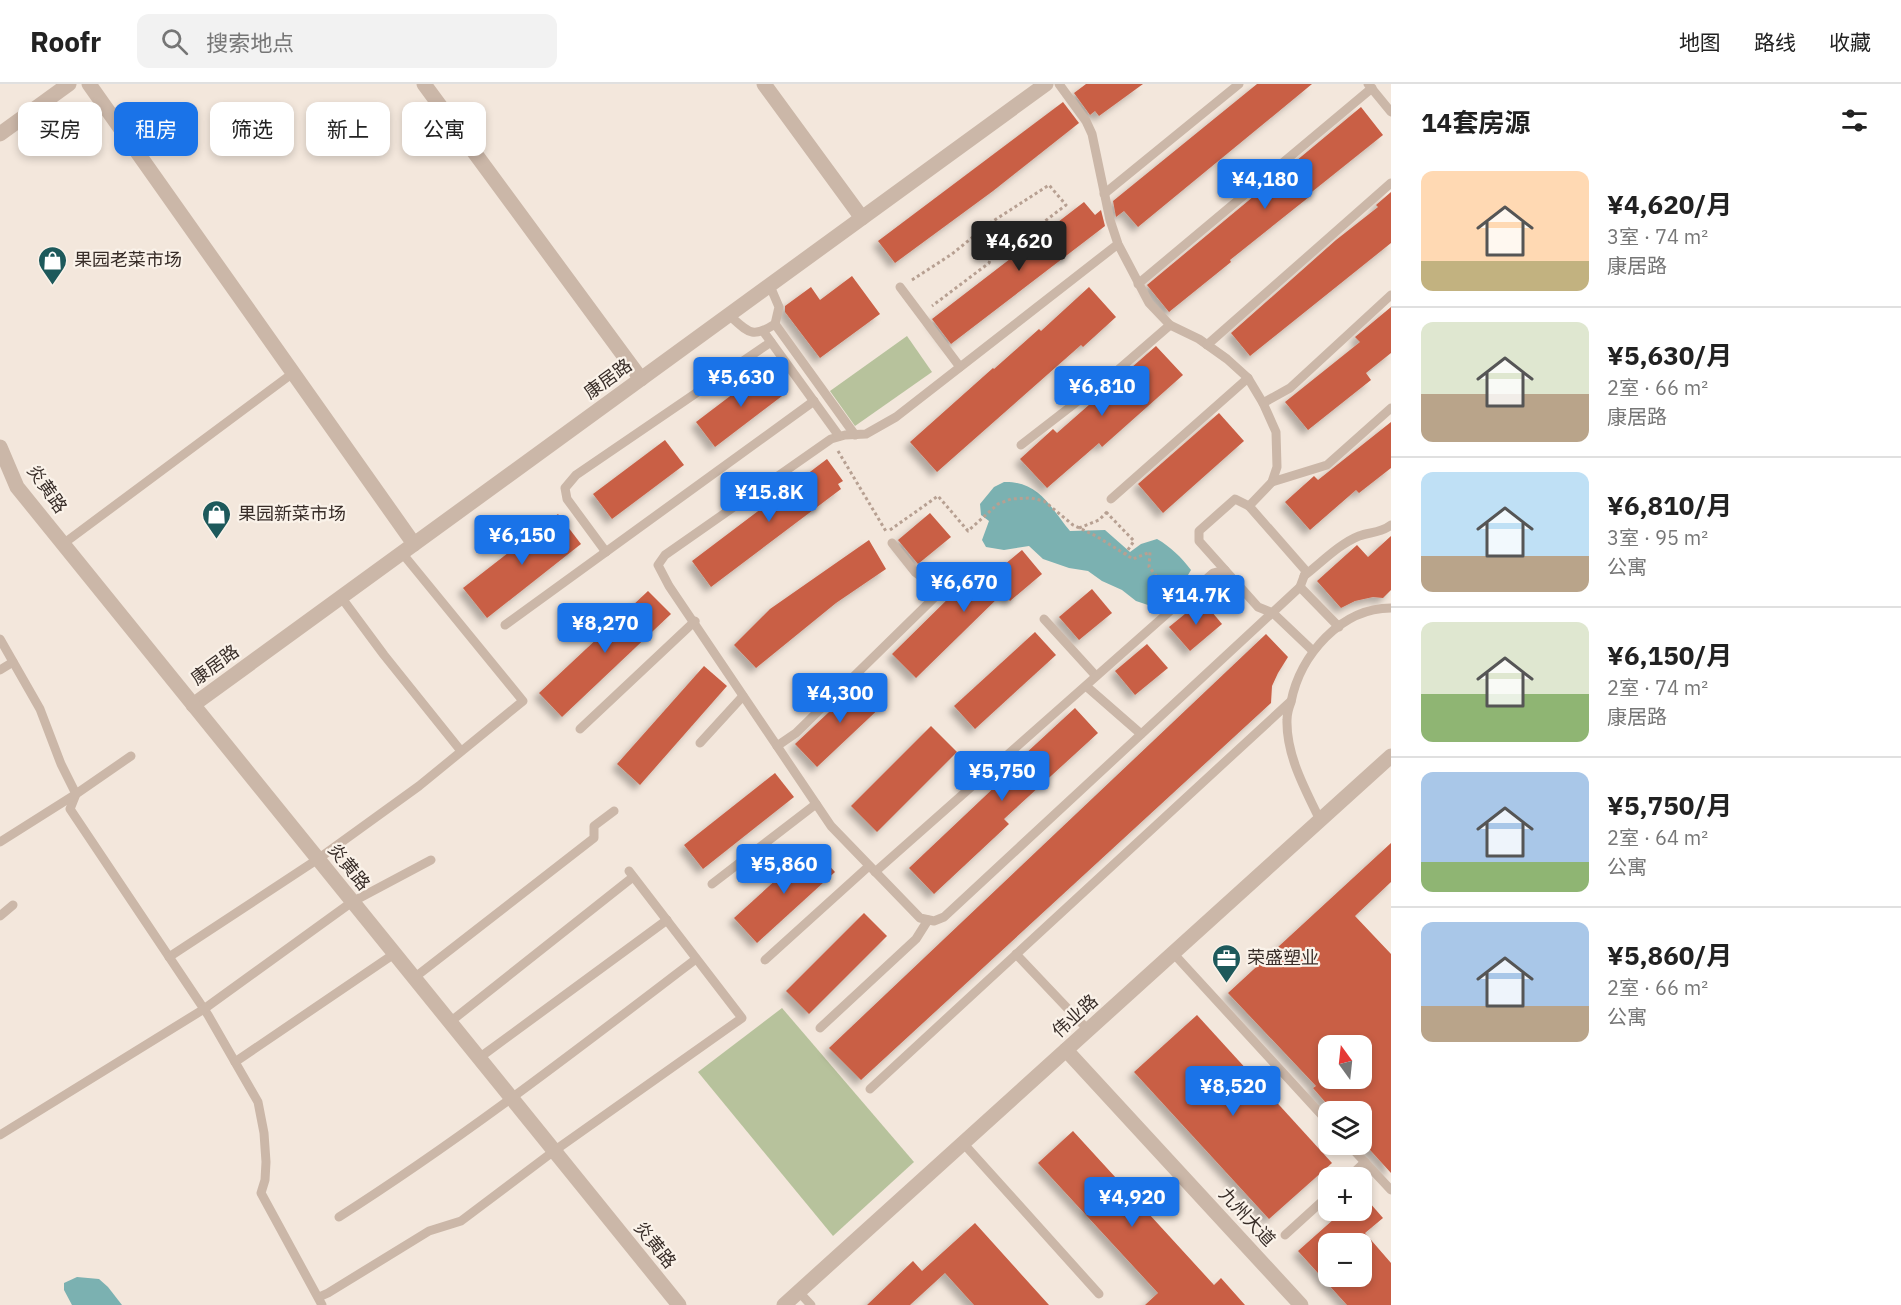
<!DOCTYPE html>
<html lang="zh">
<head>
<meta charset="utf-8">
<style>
	body { margin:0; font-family:"IBM Plex Sans","Noto Sans SC",sans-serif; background:#f2f2f2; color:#222; height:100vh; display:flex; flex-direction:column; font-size:22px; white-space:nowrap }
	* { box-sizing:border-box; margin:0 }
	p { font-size:20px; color:#767676 }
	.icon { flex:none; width:33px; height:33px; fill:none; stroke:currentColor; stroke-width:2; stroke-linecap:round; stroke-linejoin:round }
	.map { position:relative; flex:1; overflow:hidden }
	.side { display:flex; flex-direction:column; background:#fff; width:510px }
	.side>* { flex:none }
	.guide { position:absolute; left:18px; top:18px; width:570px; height:54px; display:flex; gap:12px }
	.needle { width:39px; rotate:345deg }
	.buttons { position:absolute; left:1318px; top:951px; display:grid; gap:12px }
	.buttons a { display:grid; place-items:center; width:54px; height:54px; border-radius:12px; background:#fff; box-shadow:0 3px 9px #0003; font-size:30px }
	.price { position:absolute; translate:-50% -51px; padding:0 14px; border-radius:6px; background:#1a73e8; color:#fff; font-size:20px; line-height:39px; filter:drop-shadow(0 2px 3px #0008) }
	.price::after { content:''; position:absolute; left:50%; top:36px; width:18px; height:14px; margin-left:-9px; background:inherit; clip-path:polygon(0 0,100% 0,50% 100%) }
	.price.selected { background:#222; color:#fff }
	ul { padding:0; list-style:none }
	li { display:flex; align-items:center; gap:18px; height:150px; padding:0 30px }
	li+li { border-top:2px solid #e0e0e0 }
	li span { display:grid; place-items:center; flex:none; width:168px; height:120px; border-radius:12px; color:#555 }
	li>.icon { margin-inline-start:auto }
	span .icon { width:72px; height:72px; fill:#fffc; stroke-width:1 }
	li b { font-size:26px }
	h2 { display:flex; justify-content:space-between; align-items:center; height:72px; padding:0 30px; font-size:26px }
	.pill { padding:0 21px; border-radius:12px; background:#fff; box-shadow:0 3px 9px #0003; font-size:21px; line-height:54px }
	.pill.selected { background:#1a73e8; color:#fff }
	header { display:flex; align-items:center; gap:36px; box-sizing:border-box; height:84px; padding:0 30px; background:#fff; border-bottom:2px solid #e0e0e0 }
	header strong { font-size:28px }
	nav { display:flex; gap:33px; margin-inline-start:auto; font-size:21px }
	.search { width:420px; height:54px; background:#f2f2f2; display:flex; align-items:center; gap:15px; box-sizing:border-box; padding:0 21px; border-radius:12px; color:#767676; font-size:22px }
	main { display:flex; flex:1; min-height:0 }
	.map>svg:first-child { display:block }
</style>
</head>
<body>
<header>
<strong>Roofr</strong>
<div class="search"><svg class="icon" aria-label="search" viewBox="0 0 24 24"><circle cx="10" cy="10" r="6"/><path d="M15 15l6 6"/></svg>搜索地点</div>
<nav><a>地图</a><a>路线</a><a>收藏</a></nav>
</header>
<main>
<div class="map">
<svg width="1391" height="1221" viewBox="0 0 1391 1221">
	<defs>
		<filter id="shadow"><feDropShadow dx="-5.5" dy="5.5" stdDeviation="3" flood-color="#0004"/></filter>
	</defs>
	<rect width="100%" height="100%" fill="#f3e7dc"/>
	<g fill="#b7c29c">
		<path d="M 907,252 L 932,288 L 855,342 L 830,307 Z"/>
		<path d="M 782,924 L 914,1078 L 833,1152 L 698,988 Z"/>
	</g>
	<g fill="#7bb1b1">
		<path d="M 1004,398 C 1039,397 1050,423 1070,447 L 1105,446 L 1130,468 L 1141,460 L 1157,455 C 1171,463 1181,473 1191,486 L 1188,491 L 1173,506 L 1156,519 L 1148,521 L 1136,517 L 1122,506 L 1102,497 L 1088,487 L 1069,484 L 1043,475 L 1029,462 L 1004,466 L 986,463 L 982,456 L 989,437 L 981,431 L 980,420 L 994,403 Z"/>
		<path d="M 77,1193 L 99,1195 L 108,1203 L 122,1221 L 72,1221 L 64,1206 L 64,1199 Z"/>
	</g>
	<g fill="#c95f45" fill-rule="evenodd" filter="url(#shadow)">
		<path d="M 1086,0 L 1143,0 L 1099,32 L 1095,27 L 1090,31 L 1074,9 Z"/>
		<path d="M 1257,0 L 1312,0 L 1138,143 L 1124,127 L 1116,133 L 1113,117 Z"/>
		<path d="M 1063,18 L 1079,39 L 993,107 L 895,179 L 878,157 Z"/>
		<path d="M 1361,23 L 1383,51 L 1308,111 L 1309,113 L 1230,176 L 1231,178 L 1169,228 L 1147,201 Z"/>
		<path d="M 1391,108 L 1391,159 L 1250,272 L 1231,249 L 1336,156 L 1378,123 L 1376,121 Z"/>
		<path d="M 1084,118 L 1095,131 L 1101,126 L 1105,142 L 951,260 L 932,235 Z"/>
		<path d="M 852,192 L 880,230 L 820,274 L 785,228 L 785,222 L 811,203 L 820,216 Z"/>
		<path d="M 1089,203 L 1116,233 L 1083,263 L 1081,261 L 937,388 L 910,358 L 993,284 L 994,285 L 1039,245 L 1041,247 Z"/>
		<path d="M 1391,223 L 1391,269 L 1366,289 L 1371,296 L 1308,346 L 1285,318 L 1360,258 L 1355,253 Z"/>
		<path d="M 1156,262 L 1183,291 L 1102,363 L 1099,359 L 1047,404 L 1020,375 L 1053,345 L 1057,349 Z"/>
		<path d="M 767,284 L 786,309 L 715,363 L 696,338 Z"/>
		<path d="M 1219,329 L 1244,357 L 1163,429 L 1138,400 Z"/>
		<path d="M 1391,338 L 1391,384 L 1359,409 L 1356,406 L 1310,446 L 1285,418 L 1314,392 L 1318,396 Z"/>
		<path d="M 665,356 L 684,381 L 612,435 L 593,410 Z"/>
		<path d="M 827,375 L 843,397 L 838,400 L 841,405 L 711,503 L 692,477 Z"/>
		<path d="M 930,429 L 951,453 L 918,480 L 898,456 Z"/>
		<path d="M 558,430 L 581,460 L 487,534 L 463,504 Z"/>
		<path d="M 1391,452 L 1391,506 L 1383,514 L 1373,513 L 1355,517 L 1341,524 L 1317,497 L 1357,461 L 1368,473 Z"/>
		<path d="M 869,456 L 886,485 L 836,519 L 756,584 L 734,561 L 770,525 Z"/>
		<path d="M 1022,466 L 1042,490 L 1010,517 L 1003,509 L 916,594 L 892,570 L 962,501 L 970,509 Z"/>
		<path d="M 1092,505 L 1112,529 L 1079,556 L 1059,533 Z"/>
		<path d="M 648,507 L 671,530 L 562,633 L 539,609 Z"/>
		<path d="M 1202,516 L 1222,540 L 1190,567 L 1169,543 Z"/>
		<path d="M 1035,548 L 1056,571 L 975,645 L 954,622 Z"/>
		<path d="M 1266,550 L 1288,573 L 1278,589 L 1272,602 L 1271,619 L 861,996 L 829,964 Z"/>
		<path d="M 1147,560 L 1168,584 L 1135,611 L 1115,587 Z"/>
		<path d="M 704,582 L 727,602 L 640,701 L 617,680 Z"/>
		<path d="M 863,596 L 885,619 L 817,683 L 795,660 Z"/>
		<path d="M 1075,624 L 1098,649 L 1004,735 L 1009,740 L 934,810 L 909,784 L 1001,697 L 999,694 Z"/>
		<path d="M 931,642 L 957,668 L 877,748 L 851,722 Z"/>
		<path d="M 775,689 L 794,713 L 703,785 L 684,761 Z"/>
		<path d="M 1391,759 L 1391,798 L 1355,832 L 1391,870 L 1391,1089 L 1362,1057 L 1362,1028 L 1334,1028 L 1313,1004 L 1316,1002 L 1228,909 ZM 1329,962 L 1362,962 L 1362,994 L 1329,994 Z"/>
		<path d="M 812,763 L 835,788 L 757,859 L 734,834 Z"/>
		<path d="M 864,829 L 887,852 L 809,930 L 786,907 Z"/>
		<path d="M 1197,931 L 1332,1079 L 1269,1135 L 1134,988 Z"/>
		<path d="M 1073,1047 L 1214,1201 L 1221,1194 L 1245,1221 L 1145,1221 L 1158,1209 L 1038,1079 Z"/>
		<path d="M 1362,1110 L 1383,1134 L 1365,1149 L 1391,1179 L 1391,1221 L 1347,1221 L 1298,1167 L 1344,1126 L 1362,1126 ZM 1329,1160 L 1362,1160 L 1362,1192 L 1329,1192 Z"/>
		<path d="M 975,1139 L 1049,1221 L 974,1221 L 945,1189 L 910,1221 L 867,1221 L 913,1177 L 922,1187 Z"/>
	</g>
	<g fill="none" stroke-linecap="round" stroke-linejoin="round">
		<g stroke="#b7a092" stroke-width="3" stroke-dasharray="3 3" stroke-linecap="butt">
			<path d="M 990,139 L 1001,156"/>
			<path d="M 912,196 L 952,170 L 990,139 L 1049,101 L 1066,121 L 1028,150 L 1009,151 L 996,160 L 989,179 L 932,222"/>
			<path d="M 838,367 L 887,449"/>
			<path d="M 1106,428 L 1134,457 L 1125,470"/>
			<path d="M 1079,444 L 1099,436 L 1108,427"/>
			<path d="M 890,446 L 938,412 L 968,447 L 998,420 L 1011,415 L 1031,414 L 1044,417 L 1073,441 L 1096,452 L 1133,475 L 1150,468 L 1149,483 L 1158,494 L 1151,505 L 1162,518"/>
		</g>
		<g stroke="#cbb7a8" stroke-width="9">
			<path d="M 1059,0 L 1086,37 L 1092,50 L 1110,136 L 1118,160 L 1149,219 L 1170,241 L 1199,255 L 1227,275 L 1248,294 L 1263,319 L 1276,348 L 1277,383 L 1272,398 L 1249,422 L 1306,487 L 1300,503 L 944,833 L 934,837 L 920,834 L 831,742 L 669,502 L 658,481 L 665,471 L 831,355 L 845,351 L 866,350 L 896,333 L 1118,160"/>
			<path d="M 1368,0 L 1391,28"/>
			<path d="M 1104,110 L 1239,0"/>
			<path d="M 1138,200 L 1372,4"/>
			<path d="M 900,203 L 960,283"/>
			<path d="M 730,232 C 748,248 752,255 775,240 L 779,223 L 770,202"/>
			<path d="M 775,240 L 855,351"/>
			<path d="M 763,247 L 839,352"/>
			<path d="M 1207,261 L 1391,99"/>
			<path d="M 1263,319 L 1290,304 L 1391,211"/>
			<path d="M 1021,361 L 1118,286 L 1170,241"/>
			<path d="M 1272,398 L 1327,381 L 1391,324"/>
			<path d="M 1111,415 L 1248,294"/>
			<path d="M 1249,422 L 1235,415 L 1199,447 L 1199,457 L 1258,523 L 1273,529 L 1313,567"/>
			<path d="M 63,460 L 293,289"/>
			<path d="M 606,468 L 567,415 L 565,404 L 576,391 L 771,258"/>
			<path d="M 1304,492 C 1321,479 1339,460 1359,452 C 1370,448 1381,449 1391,441"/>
			<path d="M 1300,503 L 1339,543"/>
			<path d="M 341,513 L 384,571 L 461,667"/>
			<path d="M 1044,535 L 1096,592"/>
			<path d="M 505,541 L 814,317"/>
			<path d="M 0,555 L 40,625 L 61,680 L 76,710 L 70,725 L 208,931 L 258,1018 L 264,1049 L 266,1078 L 265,1096 L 261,1109 L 322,1221"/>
			<path d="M 0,586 L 13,578"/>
			<path d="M 1086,602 L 1141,650"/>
			<path d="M 580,645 L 695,537 L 694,538"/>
			<path d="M 700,659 L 743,612"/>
			<path d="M 777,662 L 796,649 L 941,507 L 915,488 L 892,459"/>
			<path d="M 1320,736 C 1305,705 1286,671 1287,636 C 1287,630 1289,623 1291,618 C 1300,571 1341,524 1391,524"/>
			<path d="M 0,758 L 76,710 L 131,672"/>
			<path d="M 875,788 L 1213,489 L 1225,486"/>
			<path d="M 712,800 L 816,720"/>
			<path d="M 0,832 L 13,821"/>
			<path d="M 1173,869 L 1329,1039"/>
			<path d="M 1016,870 L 1088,946"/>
			<path d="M 169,873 L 318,775 L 419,702 L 523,617 L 402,469"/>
			<path d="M 765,876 L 869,782"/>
			<path d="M 414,894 L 594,754 L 594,742 L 614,727"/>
			<path d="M 450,938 L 633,793"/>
			<path d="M 820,944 L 916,855 L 928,836"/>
			<path d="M 479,974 L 667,836"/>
			<path d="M 235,978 L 394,870"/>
			<path d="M 870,1005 L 1291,617"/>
			<path d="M 0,1051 L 204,925 L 352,818 L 431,776"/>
			<path d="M 963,1059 L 1099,1210"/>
			<path d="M 1348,1060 L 1391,1106"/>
			<path d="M 1348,1094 L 1365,1078"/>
			<path d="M 339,1133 C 463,1054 579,964 696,875"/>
			<path d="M 1285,1151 L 1329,1111"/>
			<path d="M 799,1208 L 811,1221"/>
			<path d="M 319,1213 L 328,1209 L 429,1147 L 461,1137 L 554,1067 L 742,934 L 629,787"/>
		</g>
		<g stroke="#cbb7a8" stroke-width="15">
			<path d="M 89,0 L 414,460"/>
			<path d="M 424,0 L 641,295"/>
			<path d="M 764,0 L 862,134"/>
			<path d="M 193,621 L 1046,0"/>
		</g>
		<g stroke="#cbb7a8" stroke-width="15">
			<path d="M 0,50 L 69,0"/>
			<path d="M 0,363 L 17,403 L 679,1221"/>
			<path d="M 1066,966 L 1301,1221"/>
			<path d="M 784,1221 L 1391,672"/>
		</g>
	</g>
	<defs>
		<symbol id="shop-pin" viewBox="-11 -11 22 30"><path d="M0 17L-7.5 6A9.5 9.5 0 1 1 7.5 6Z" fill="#1d595b" stroke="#faf2e9"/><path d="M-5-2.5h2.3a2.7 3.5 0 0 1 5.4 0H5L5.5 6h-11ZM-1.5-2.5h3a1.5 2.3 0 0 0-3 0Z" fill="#fff"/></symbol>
		<symbol id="office-pin" viewBox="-11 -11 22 30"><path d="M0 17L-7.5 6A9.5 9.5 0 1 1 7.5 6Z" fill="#1d595b" stroke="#faf2e9"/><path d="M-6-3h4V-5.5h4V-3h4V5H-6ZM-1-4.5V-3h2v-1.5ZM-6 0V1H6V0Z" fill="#fff"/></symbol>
	</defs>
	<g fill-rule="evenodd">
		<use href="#shop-pin" x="36" y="160" width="33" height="45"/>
		<use href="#shop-pin" x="200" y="414" width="33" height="45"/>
		<use href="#office-pin" x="1210" y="858" width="33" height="45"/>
	</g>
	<g text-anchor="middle" stroke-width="4.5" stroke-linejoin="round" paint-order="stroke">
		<g font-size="18" fill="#382d28" stroke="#faf2e9" text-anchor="start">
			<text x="74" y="182">果园老菜市场</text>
			<text x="238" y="436">果园新菜市场</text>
			<text x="1247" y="880">荣盛塑业</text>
		</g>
		<g font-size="18" fill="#382d28" stroke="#faf2e9">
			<text transform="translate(608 295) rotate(-36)" y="6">康居路</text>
			<text transform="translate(47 405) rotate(55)" y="6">炎黄路</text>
			<text transform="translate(215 581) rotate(-36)" y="6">康居路</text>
			<text transform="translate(349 783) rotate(51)" y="6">炎黄路</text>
			<text transform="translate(1075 932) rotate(-42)" y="6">伟业路</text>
			<text transform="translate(1247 1133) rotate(47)" y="6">九州大道</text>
			<text transform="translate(655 1161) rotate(51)" y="6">炎黄路</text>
		</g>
	</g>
</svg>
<div class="buttons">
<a><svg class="needle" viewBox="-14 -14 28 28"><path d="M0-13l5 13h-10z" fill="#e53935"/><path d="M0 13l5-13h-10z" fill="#767676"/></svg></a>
<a><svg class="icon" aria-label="layers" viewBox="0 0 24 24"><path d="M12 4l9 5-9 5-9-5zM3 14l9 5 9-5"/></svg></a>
<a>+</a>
<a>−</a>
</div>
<b class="price" style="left:1265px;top:126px">¥4,180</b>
<b class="price selected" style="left:1019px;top:188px">¥4,620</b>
<b class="price" style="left:741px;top:324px">¥5,630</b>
<b class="price" style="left:1102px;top:333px">¥6,810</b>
<b class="price" style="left:769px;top:439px">¥15.8K</b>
<b class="price" style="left:522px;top:482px">¥6,150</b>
<b class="price" style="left:964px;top:529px">¥6,670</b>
<b class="price" style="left:1196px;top:542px">¥14.7K</b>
<b class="price" style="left:605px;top:570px">¥8,270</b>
<b class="price" style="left:840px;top:640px">¥4,300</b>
<b class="price" style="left:1002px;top:718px">¥5,750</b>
<b class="price" style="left:784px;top:811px">¥5,860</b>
<b class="price" style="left:1233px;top:1033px">¥8,520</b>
<b class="price" style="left:1132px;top:1144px">¥4,920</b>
<div class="guide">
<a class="pill">买房</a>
<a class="pill selected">租房</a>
<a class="pill">筛选</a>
<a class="pill">新上</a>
<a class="pill">公寓</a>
</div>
</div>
<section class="side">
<h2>14套房源<svg class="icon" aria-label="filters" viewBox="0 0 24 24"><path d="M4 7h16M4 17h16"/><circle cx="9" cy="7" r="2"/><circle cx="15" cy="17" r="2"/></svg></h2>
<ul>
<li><span style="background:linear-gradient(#ffd9b3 75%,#c2b280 0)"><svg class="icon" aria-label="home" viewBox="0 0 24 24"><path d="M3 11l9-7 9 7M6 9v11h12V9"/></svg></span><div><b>¥4,620/月</b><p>3室 · 74 m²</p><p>康居路</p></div></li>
<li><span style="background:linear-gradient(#dfe7d0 60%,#b9a48a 0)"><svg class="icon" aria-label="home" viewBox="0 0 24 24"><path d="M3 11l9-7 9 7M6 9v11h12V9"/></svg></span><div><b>¥5,630/月</b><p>2室 · 66 m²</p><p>康居路</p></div></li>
<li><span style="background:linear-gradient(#bfe0f5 70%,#b9a48a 0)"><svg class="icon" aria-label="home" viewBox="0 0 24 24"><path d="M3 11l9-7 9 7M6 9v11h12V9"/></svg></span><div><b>¥6,810/月</b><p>3室 · 95 m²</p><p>公寓</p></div></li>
<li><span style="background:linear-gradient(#dfe7d0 60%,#8fb573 0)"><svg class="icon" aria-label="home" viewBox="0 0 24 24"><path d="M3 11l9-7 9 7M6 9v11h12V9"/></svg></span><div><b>¥6,150/月</b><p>2室 · 74 m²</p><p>康居路</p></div></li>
<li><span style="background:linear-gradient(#a9c7e8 75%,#8fb573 0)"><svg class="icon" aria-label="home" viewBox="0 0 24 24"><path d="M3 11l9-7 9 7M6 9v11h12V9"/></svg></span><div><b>¥5,750/月</b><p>2室 · 64 m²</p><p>公寓</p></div></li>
<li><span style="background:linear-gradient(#a9c7e8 70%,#b9a48a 0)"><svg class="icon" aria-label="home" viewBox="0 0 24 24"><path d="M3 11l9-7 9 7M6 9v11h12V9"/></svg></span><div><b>¥5,860/月</b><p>2室 · 66 m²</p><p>公寓</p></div></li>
</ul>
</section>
</main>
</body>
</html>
